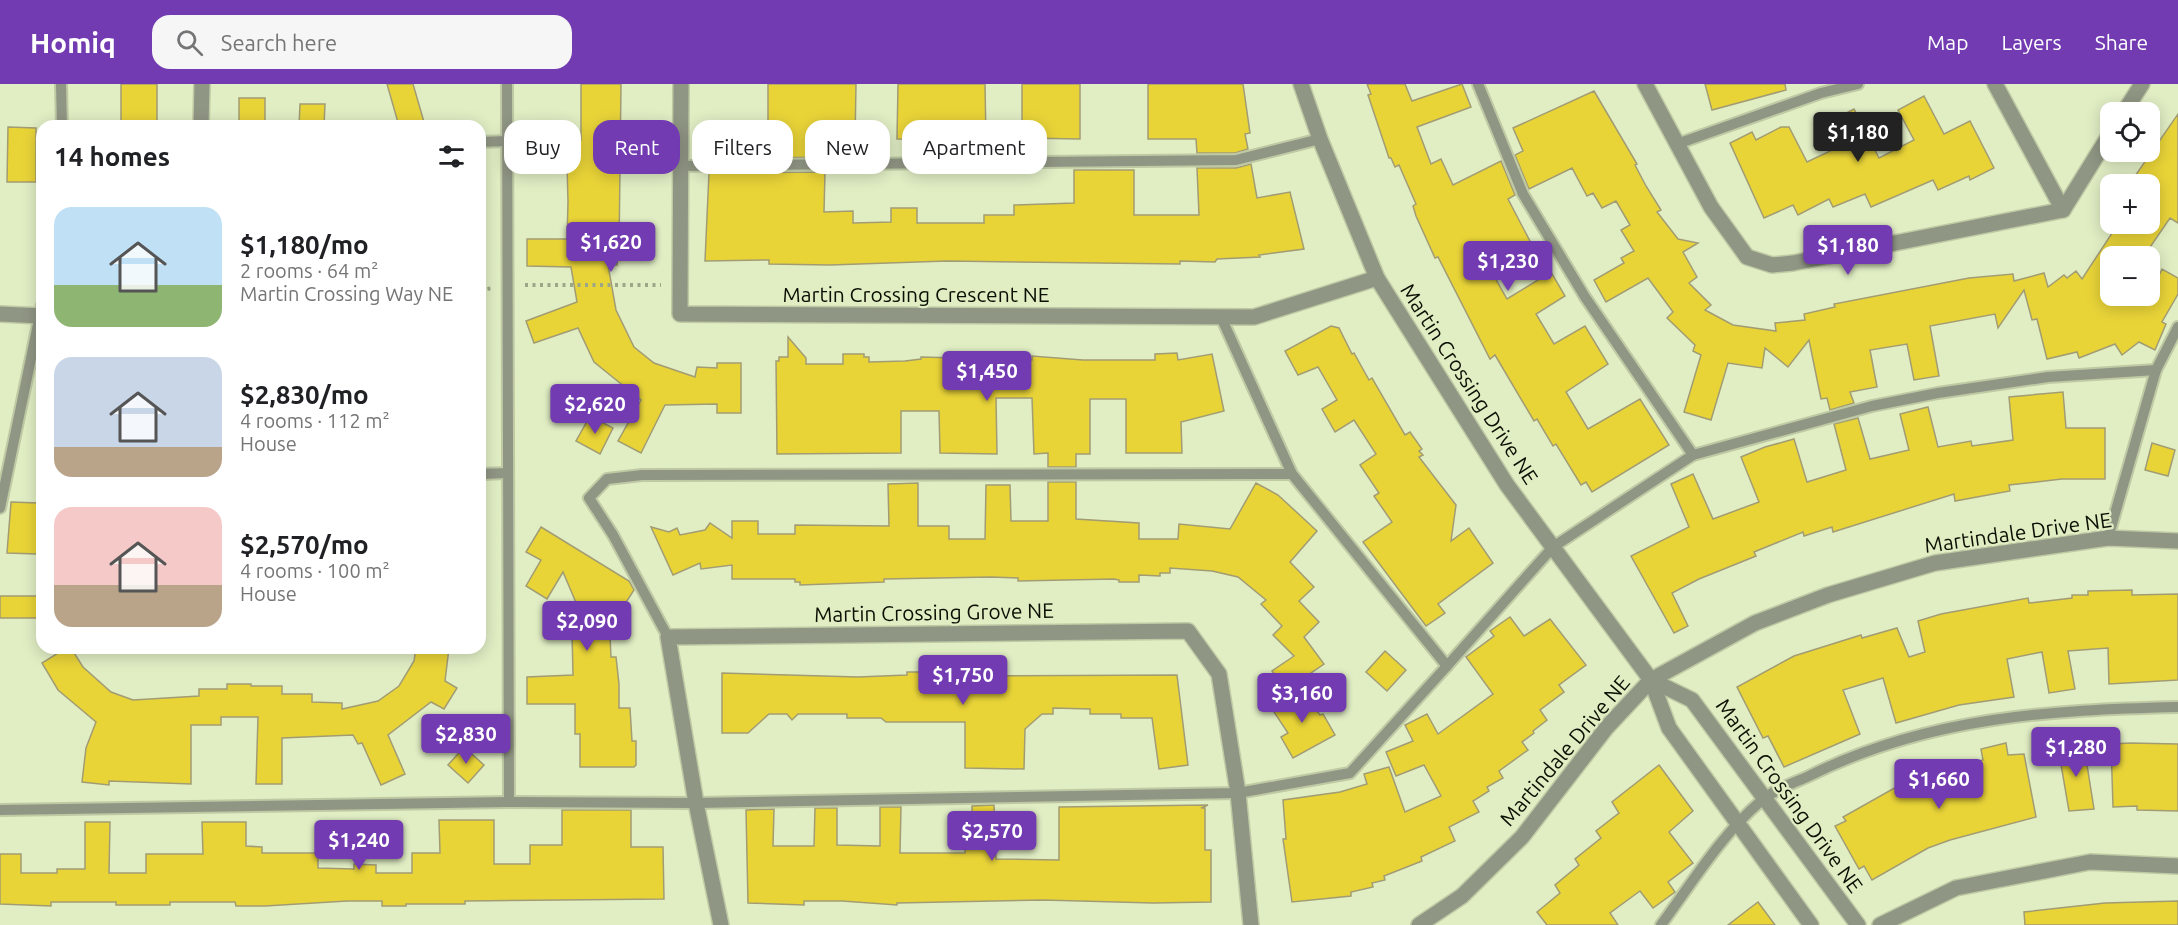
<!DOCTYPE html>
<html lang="en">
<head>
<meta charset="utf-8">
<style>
	body { margin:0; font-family:Ubuntu,sans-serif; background:#f6f6f6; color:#202124; height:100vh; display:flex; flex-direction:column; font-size:22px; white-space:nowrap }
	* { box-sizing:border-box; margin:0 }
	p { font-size:20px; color:#757577 }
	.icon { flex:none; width:33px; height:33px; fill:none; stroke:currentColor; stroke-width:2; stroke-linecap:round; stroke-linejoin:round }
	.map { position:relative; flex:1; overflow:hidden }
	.sheet { position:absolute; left:36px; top:36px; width:450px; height:534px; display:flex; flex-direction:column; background:#fff; border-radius:18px; box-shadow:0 3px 15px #0003 }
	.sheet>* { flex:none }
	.guide { position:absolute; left:504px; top:36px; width:570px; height:54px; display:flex; gap:12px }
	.fabs { position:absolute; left:2100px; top:18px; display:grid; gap:12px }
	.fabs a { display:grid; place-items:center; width:60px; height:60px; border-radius:12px; background:#fff; box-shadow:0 3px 15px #0003; font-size:30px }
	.price { position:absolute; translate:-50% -51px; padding:0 14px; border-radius:6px; background:#723bb2; color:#fff; font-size:20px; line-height:39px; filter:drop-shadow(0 2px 3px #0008) }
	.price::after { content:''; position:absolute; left:50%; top:36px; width:18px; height:14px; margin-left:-9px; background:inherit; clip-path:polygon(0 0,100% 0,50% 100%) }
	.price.on { background:#222; color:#fff }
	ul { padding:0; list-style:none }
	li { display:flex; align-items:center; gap:18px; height:150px; padding:0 18px }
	li span { display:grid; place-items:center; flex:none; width:168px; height:120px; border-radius:18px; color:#555 }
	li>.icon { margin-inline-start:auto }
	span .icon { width:72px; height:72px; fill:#fffc; stroke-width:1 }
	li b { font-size:26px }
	h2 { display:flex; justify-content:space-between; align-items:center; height:72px; padding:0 18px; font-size:26px }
	.chip { padding:0 21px; border-radius:18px; background:#fff; box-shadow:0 3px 15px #0003; font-size:21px; line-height:54px }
	.chip.on { background:#723bb2; color:#fff }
	header { display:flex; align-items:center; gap:36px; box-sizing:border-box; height:84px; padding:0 30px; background:#723bb2; color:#fff }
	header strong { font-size:28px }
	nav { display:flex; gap:33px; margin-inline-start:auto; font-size:21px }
	.search { width:420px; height:54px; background:#f6f6f6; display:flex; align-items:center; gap:15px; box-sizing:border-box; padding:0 21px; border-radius:18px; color:#757577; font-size:22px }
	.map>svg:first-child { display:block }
</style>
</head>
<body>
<header>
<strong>Homiq</strong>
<div class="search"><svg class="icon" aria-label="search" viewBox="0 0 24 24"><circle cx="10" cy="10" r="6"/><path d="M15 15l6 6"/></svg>Search here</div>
<nav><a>Map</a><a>Layers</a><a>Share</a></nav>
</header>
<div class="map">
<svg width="2178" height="841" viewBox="0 0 2178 841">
	<rect width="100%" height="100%" fill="#e1eec4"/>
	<g fill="#e9d438" stroke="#a29c73" stroke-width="1.5">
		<path d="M 121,0 L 157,0 L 157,40 L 121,39 Z"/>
		<path d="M 387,0 L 413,0 L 424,38 L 399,42 Z"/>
		<path d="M 581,0 L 621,0 L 619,167 L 617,181 L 608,181 L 616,226 L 634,263 L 654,279 L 695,293 L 697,283 L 717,284 L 717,279 L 741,279 L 741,329 L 717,329 L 717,320 L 665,321 L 641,369 L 618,357 L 641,316 L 594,278 L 578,244 L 534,259 L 526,237 L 577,218 L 571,183 L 527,182 L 527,155 L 567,155 L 568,118 L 567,81 L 528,81 L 528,56 L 581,56 Z"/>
		<path d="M 768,0 L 856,0 L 855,57 L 826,56 L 826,73 L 768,74 Z"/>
		<path d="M 898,0 L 985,0 L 986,56 L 897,55 Z"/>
		<path d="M 1022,0 L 1080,0 L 1080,55 L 1022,54 Z"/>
		<path d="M 1148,0 L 1243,0 L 1250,49 L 1245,50 L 1248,65 L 1235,69 L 1197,69 L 1196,55 L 1148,55 Z"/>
		<path d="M 1367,0 L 1405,0 L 1412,17 L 1462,0 L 1471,23 L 1417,43 L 1431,80 L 1441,75 L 1453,101 L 1501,77 L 1515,111 L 1508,115 L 1532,161 L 1489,183 L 1507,215 L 1551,188 L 1565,212 L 1536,230 L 1554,260 L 1585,242 L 1608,280 L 1566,308 L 1588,345 L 1640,315 L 1669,361 L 1592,408 L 1586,398 L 1581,401 L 1556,360 L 1553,362 L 1537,335 L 1534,337 L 1495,271 L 1490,275 L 1438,173 L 1435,174 L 1416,132 L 1413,122 L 1416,120 L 1399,81 L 1395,83 L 1391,74 L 1389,74 L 1368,11 L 1371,10 Z"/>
		<path d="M 1705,0 L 1785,0 L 1786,6 L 1712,26 Z"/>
		<path d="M 1594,7 L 1637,80 L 1635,81 L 1646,102 L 1661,126 L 1657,128 L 1678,155 L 1698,159 L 1683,168 L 1697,193 L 1689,199 L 1711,221 L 1705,226 L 1733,241 L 1776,247 L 1775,239 L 1805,236 L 1804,230 L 1835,223 L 1834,220 L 1969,194 L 2013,190 L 2014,197 L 2044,189 L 2048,203 L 2064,191 L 2067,194 L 2076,187 L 2082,195 L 2118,140 L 2150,140 L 2150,100 L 2133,100 L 2138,94 L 2135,92 L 2178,30 L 2178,139 L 2170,134 L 2144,172 L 2110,172 L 2110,212 L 2150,212 L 2162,185 L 2178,194 L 2178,210 L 2162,238 L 2166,240 L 2155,266 L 2139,258 L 2122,271 L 2115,260 L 2079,274 L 2077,268 L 2047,275 L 2037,235 L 2032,236 L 2024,206 L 1998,244 L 1995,230 L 1930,242 L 1939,292 L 1914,296 L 1907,260 L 1870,266 L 1877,303 L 1850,308 L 1854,319 L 1830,326 L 1827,314 L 1821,315 L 1809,256 L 1788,283 L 1765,264 L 1762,284 L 1728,279 L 1711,336 L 1684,328 L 1701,271 L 1693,267 L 1695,261 L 1667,234 L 1673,228 L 1648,194 L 1606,218 L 1594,196 L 1624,179 L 1621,174 L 1634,167 L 1621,146 L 1630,141 L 1616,117 L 1602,124 L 1593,109 L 1587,112 L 1572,84 L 1529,105 L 1515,71 L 1523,67 L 1513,44 Z"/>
		<path d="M 1924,12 L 1944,50 L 1970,37 L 1994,84 L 1970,96 L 1969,92 L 1938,106 L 1933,96 L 1871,123 L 1865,110 L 1833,123 L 1829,115 L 1798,131 L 1793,121 L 1764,134 L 1730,59 L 1752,48 L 1756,56 L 1781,43 L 1789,43 L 1807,78 L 1843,61 L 1831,37 L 1854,25 L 1879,74 L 1914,56 L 1898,26 Z"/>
		<rect x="239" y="14" width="26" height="28"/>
		<path d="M 300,20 L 325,20 L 324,42 L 299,42 Z"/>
		<path d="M 8,43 L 36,44 L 36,98 L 7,98 Z"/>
		<path d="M 1251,80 L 1257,114 L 1290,108 L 1304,165 L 1259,171 L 1260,173 L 1217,175 L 1215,178 L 1180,177 L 1180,180 L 947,177 L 830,181 L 769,180 L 769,176 L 705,177 L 709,89 L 825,88 L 824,128 L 853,127 L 853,139 L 891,138 L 891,124 L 917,124 L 917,139 L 984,139 L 984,131 L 1014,131 L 1014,121 L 1074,119 L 1074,86 L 1134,86 L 1134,131 L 1199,131 L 1197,84 L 1236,84 Z"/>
		<path d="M 1331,242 L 1339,244 L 1352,270 L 1354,269 L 1369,296 L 1372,294 L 1405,351 L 1410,348 L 1422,365 L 1419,367 L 1423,371 L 1419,373 L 1456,421 L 1451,457 L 1469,444 L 1493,479 L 1438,520 L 1445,529 L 1426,542 L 1363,458 L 1392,438 L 1374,412 L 1379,409 L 1360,381 L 1376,370 L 1354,336 L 1335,348 L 1322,325 L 1337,316 L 1318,283 L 1298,291 L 1285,267 Z"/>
		<path d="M 788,253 L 806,274 L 806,280 L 843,280 L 843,270 L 864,270 L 864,273 L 869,273 L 869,278 L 905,277 L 921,275 L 921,273 L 1032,276 L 1032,272 L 1083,276 L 1155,276 L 1155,270 L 1177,269 L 1178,276 L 1212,270 L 1224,327 L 1181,338 L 1182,369 L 1126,369 L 1126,315 L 1090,315 L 1090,370 L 1076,370 L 1076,383 L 1048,383 L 1048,369 L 1034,370 L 1032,314 L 996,314 L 997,370 L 940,369 L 939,327 L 901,327 L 901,369 L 777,370 L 776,277 L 779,277 L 779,273 L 788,273 Z"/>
		<path d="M 2063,308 L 2066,344 L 2105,344 L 2105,395 L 2062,395 L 2009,401 L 2010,407 L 1955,417 L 1954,410 L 1833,448 L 1832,443 L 1804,452 L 1803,448 L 1754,468 L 1756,472 L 1699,495 L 1672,509 L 1688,542 L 1674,549 L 1631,472 L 1689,443 L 1671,400 L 1693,390 L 1713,435 L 1759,418 L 1741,373 L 1765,363 L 1794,355 L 1807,398 L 1846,386 L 1834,340 L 1858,334 L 1870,375 L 1909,366 L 1900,330 L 1928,323 L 1938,363 L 1971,357 L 1972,362 L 2013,356 L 2009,313 Z"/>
		<path d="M 590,332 L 613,344 L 600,370 L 576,357 Z"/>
		<path d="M 2152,359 L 2175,366 L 2168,392 L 2145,386 Z"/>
		<path d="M 1048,398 L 1076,398 L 1076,435 L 1139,439 L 1139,455 L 1178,455 L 1179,440 L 1230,445 L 1256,399 L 1278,411 L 1317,447 L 1290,478 L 1314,503 L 1299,517 L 1319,538 L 1304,553 L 1324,580 L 1286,606 L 1272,587 L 1294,572 L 1273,551 L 1282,542 L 1261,520 L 1266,516 L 1238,493 L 1212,487 L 1170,484 L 1170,489 L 1160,489 L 1160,492 L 1139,491 L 1139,498 L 1119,498 L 1119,496 L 1114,495 L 1018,497 L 1018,494 L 991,493 L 884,495 L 884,498 L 800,501 L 800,498 L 795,498 L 795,495 L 732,495 L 732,481 L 701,485 L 700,479 L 673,491 L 651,443 L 669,448 L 677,444 L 680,451 L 705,446 L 710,439 L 732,454 L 732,437 L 758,437 L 758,450 L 795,450 L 795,441 L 889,442 L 888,400 L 918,399 L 918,442 L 949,442 L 949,455 L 985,455 L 986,401 L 1010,401 L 1011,437 L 1048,437 Z"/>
		<path d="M 11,418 L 38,419 L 37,470 L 7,469 Z"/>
		<path d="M 541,443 L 629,497 L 634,506 L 619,529 L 610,552 L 611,573 L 616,573 L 619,600 L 619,624 L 630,624 L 632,657 L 636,657 L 636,681 L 634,683 L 580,683 L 580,650 L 575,650 L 575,620 L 527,620 L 527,593 L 573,591 L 572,548 L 580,528 L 563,488 L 547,515 L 526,502 L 541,476 L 526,468 Z"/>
		<path d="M 2132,506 L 2132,511 L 2178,510 L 2178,596 L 2109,600 L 2108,564 L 2068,567 L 2075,605 L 2049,609 L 2042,568 L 2007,575 L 2014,613 L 1959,621 L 1896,639 L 1883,594 L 1843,606 L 1860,650 L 1784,683 L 1768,652 L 1763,654 L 1737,603 L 1794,572 L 1861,551 L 1862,554 L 1897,544 L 1909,573 L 1925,568 L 1918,537 L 1941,530 L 2028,514 L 2029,519 L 2072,514 L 2072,511 L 2088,511 L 2088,507 Z"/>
		<rect x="0" y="512" width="42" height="22"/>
		<path d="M 1510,533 L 1524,552 L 1550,535 L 1586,581 L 1559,601 L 1564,608 L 1540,626 L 1547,636 L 1533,647 L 1534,649 L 1522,658 L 1528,666 L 1499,687 L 1503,694 L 1487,703 L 1489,707 L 1473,717 L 1479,728 L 1449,743 L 1455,757 L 1421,773 L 1422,777 L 1384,792 L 1385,796 L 1372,799 L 1373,803 L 1351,808 L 1351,812 L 1292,818 L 1283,755 L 1286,755 L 1283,716 L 1340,708 L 1367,700 L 1364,690 L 1389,683 L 1405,728 L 1441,712 L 1424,681 L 1396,692 L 1386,668 L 1413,657 L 1405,641 L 1427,630 L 1438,650 L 1493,610 L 1466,573 L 1494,552 L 1490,547 Z"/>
		<path d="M 66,564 L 71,564 L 83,583 L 111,608 L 133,616 L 199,612 L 199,605 L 227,605 L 227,600 L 251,600 L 251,602 L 282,602 L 282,610 L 312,610 L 312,618 L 342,619 L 342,625 L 378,617 L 399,602 L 414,577 L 416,564 L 449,564 L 445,597 L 457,604 L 444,625 L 431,618 L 388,651 L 405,690 L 381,701 L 362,659 L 358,660 L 353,651 L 282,654 L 282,700 L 256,700 L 258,633 L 221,633 L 221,641 L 191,641 L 191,700 L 109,697 L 109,701 L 82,698 L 86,664 L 96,638 L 58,606 L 42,579 Z"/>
		<path d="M 1385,567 L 1406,586 L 1387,607 L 1366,588 Z"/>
		<path d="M 907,588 L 948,588 L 948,592 L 1177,591 L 1188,681 L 1159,685 L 1152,634 L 1121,634 L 1121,630 L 1090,630 L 1090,625 L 1053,624 L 1053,630 L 1042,630 L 1025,645 L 1024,685 L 965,684 L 965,638 L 886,638 L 881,634 L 847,634 L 847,630 L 798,630 L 792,636 L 787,630 L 769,630 L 748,649 L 722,649 L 722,589 L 858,593 L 907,591 Z"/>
		<path d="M 1301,605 L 1320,631 L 1323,630 L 1335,651 L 1293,674 L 1281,653 L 1288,649 L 1272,625 Z"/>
		<path d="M 471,631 L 491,649 L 474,668 L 454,649 Z"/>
		<path d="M 2006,659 L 2008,671 L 2024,670 L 2036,733 L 1950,756 L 1928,764 L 1872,796 L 1864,782 L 1859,785 L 1835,742 L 1846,737 L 1843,733 L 1907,697 L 1935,687 L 1983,676 L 1981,665 Z"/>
		<path d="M 2130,659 L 2178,660 L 2178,727 L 2137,726 L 2137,722 L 2113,723 L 2111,660 Z"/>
		<path d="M 2084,662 L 2094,725 L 2069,727 L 2058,663 Z"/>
		<path d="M 464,663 L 484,681 L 468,699 L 448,681 Z"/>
		<path d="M 1659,681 L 1693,727 L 1669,748 L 1693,779 L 1668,798 L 1675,808 L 1653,824 L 1640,807 L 1610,829 L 1618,841 L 1547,841 L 1537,828 L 1560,809 L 1555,801 L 1579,781 L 1575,775 L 1601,754 L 1596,747 L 1619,729 L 1612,718 Z"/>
		<path d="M 994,721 L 996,775 L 1059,776 L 1059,723 L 1208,721 L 1201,724 L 1205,724 L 1205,766 L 1211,766 L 1211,818 L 1153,819 L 1043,816 L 897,819 L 897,821 L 842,817 L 804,817 L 804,821 L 748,819 L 746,726 L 774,725 L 773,762 L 814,762 L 815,724 L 837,724 L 837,761 L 880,762 L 880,723 L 901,723 L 900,769 L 965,769 L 965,758 L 973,758 L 972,722 Z"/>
		<path d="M 562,726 L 631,726 L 631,763 L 663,763 L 664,815 L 465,817 L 465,820 L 406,820 L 406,822 L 382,822 L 382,817 L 347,817 L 265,822 L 236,822 L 235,818 L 170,818 L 170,821 L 116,821 L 116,818 L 51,818 L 51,822 L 0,820 L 0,770 L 21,770 L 21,789 L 57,789 L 57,785 L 85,785 L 85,738 L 110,738 L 109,789 L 146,789 L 146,770 L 203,770 L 202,738 L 246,738 L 246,762 L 262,763 L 262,769 L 318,769 L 318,784 L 354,785 L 354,780 L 376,781 L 376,789 L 412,789 L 412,769 L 440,769 L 439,736 L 494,736 L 494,780 L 530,780 L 530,761 L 562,761 Z"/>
		<path d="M 2178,817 L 2178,841 L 2025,841 L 2024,828 L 2105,819 Z"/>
		<path d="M 1758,818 L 1775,841 L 1728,841 Z"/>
	</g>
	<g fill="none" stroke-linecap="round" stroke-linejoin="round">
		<defs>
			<g id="service">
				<path d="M 61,0 L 62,42"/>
				<path d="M 507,0 L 509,718"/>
				<path d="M 1478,0 L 1523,110 L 1585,213 L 1693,371"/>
				<path d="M 480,58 L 507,57"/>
				<path d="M 1677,60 L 1821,9 L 1858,0"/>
				<path d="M 679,82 L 1236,76 L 1320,55"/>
				<path d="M 1221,233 L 1292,390 L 1447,582 L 1553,463 L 1693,371 L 1872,322 L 1938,309 L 2048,293 L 2156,286"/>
				<path d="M 480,390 L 508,389"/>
				<path d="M 0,424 L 42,221"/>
				<path d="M 2108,454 L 2156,286 L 2178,243"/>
				<path d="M 668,553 L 613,451 L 589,414 L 607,395 L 642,391 L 1292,390"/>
				<path d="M 0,726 L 509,718 L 696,719 L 1238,709 L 1350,689 L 1447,582"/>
				<path d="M 1661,841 C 1692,799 1721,751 1761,717 C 1773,706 1794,699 1809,692 C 1928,633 2049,626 2178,623"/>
			</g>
			<g id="minor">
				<path d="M 681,0 L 680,230 L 1254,233 L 1377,194"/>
				<path d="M 1645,0 L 1711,123 L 1747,173 L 1772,181 L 1793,179 L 2063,126 L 2110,50"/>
				<path d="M 1995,0 L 2063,126"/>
				<path d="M 2124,28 L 2142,0"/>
				<path d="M 201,42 L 202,0"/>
				<path d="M 0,230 L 42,232"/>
				<path d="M 1651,596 L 1692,616 L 1858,841"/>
				<path d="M 1651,596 L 1669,644 L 1811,841"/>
				<path d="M 721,841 L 696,719 L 668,553 L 1188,547 L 1219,590 L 1238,709 L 1251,841"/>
				<path d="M 1880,841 L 1956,804 L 2090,778 L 2178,782"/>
			</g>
			<g id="tertiary">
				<path d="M 1301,0 L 1320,55 L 1377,194 L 1507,401 L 1651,596"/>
				<path d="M 1419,841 L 1462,812 L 1522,753 L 1607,643 L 1651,596 L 1755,539 L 1828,511 L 1935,479 L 2108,454 L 2178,457"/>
			</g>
		</defs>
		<use href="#service" stroke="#bfcaa5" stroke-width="14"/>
		<use href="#minor" stroke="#bfcaa5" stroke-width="18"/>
		<use href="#tertiary" stroke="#bfcaa5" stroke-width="18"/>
		<g stroke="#9da787" stroke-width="4" stroke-dasharray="3 4.5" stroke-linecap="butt">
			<path d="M 525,201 L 661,201"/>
			<path d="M 480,206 L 493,204"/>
		</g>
		<use href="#service" stroke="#909684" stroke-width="10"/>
		<use href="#minor" stroke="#909684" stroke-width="15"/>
		<use href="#tertiary" stroke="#909684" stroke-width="15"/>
	</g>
	<g text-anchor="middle" stroke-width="4.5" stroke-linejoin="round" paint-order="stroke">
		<g font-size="21" fill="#0c0f03" stroke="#e1eec4">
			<text x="916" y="218">Martin Crossing Crescent NE</text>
			<text transform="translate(1469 300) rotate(57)" y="7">Martin Crossing Drive NE</text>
			<text transform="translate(2018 449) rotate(-8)" y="7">Martindale Drive NE</text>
			<text transform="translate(934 529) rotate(-1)" y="7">Martin Crossing Grove NE</text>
			<text transform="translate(1565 667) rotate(-50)" y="7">Martindale Drive NE</text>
			<text transform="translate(1789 712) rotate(54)" y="7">Martin Crossing Drive NE</text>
		</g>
	</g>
</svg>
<div class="fabs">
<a><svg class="icon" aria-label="locate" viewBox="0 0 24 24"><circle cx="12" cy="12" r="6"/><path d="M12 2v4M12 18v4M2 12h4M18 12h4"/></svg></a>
<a>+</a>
<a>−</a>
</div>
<b class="price on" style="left:1858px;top:79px">$1,180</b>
<b class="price" style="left:611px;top:189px">$1,620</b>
<b class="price" style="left:1848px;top:192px">$1,180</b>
<b class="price" style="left:1508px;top:208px">$1,230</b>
<b class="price" style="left:987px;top:318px">$1,450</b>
<b class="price" style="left:595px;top:351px">$2,620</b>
<b class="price" style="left:587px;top:568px">$2,090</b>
<b class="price" style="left:963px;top:622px">$1,750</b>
<b class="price" style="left:1302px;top:640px">$3,160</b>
<b class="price" style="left:466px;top:681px">$2,830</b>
<b class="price" style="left:2076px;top:694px">$1,280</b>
<b class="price" style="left:1939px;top:726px">$1,660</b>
<b class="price" style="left:992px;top:778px">$2,570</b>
<b class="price" style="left:359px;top:787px">$1,240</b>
<div class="guide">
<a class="chip">Buy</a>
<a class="chip on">Rent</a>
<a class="chip">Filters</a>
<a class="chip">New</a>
<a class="chip">Apartment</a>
</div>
<section class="sheet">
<h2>14 homes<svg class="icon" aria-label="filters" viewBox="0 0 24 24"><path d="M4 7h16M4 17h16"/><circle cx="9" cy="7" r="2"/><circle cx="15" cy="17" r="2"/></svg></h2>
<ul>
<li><span style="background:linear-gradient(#bfe0f5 65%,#8fb573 0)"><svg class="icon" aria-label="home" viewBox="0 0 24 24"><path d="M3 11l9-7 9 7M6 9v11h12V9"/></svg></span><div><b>$1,180/mo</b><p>2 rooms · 64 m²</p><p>Martin Crossing Way NE</p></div></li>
<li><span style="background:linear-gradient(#c9d6e8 75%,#b9a48a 0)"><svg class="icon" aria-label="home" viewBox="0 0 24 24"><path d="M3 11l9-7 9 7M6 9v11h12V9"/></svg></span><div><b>$2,830/mo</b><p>4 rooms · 112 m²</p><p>House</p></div></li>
<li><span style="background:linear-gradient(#f6c9c9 65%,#b9a48a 0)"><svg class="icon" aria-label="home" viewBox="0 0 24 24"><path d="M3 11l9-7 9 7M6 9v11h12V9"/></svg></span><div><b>$2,570/mo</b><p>4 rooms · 100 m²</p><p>House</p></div></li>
</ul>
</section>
</div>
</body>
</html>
